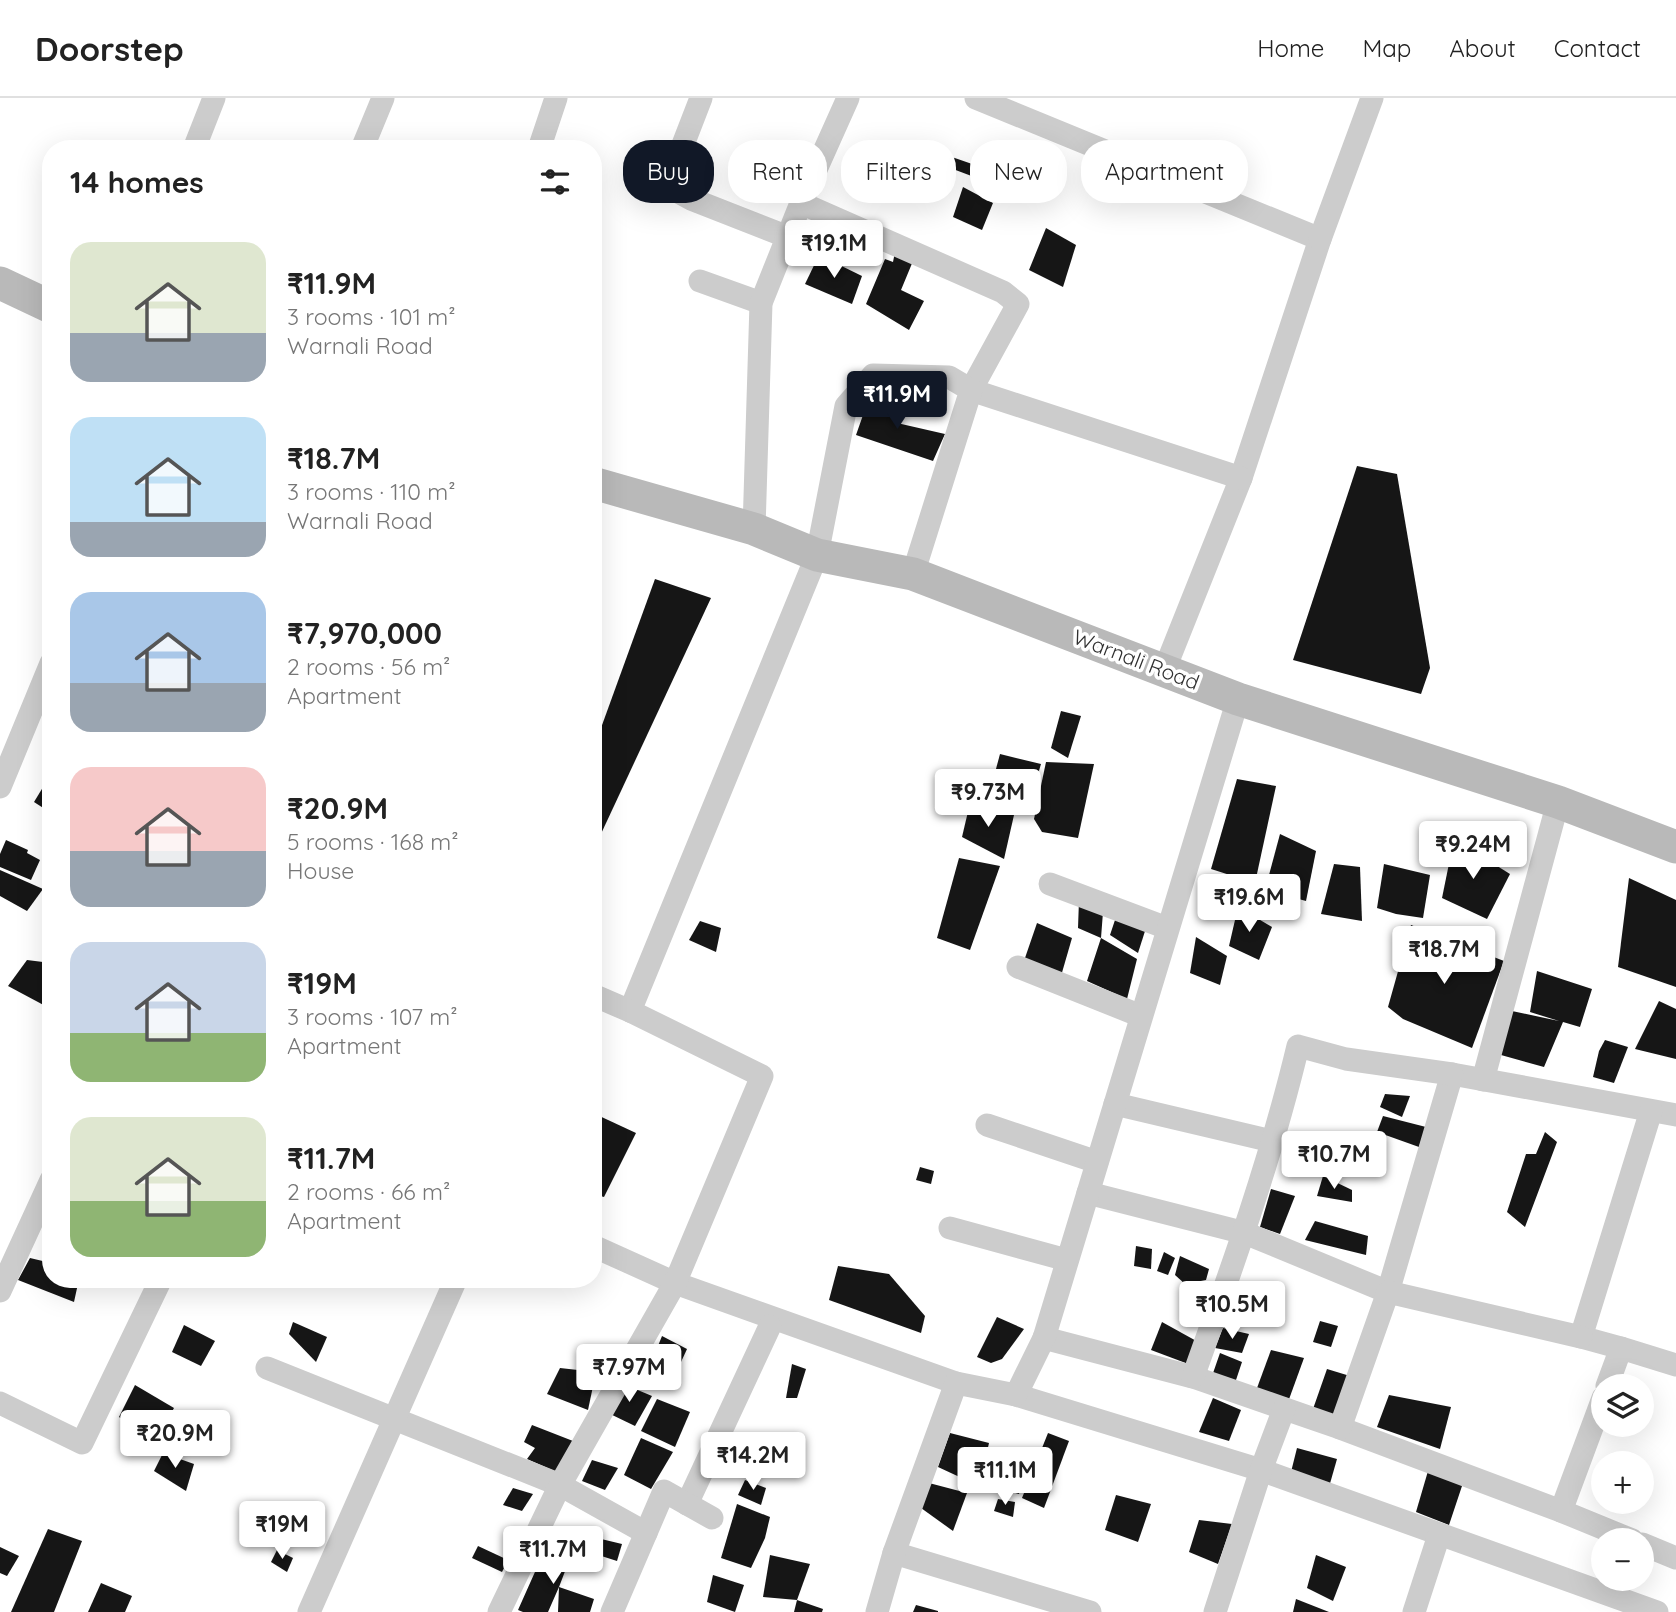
<!DOCTYPE html>
<html lang="en">
<head>
<meta charset="utf-8">
<style>
	body { margin:0; font-family:Quicksand,sans-serif; background:#f2f2f2; color:#222; height:100vh; display:flex; flex-direction:column; font-size:26px; white-space:nowrap }
	* { box-sizing:border-box; margin:0 }
	p { font-size:23px; color:#767676 }
	.icon { flex:none; width:38px; height:38px; fill:none; stroke:currentColor; stroke-width:2; stroke-linecap:round; stroke-linejoin:round }
	.map { position:relative; flex:1; overflow:hidden }
	.details { position:absolute; left:42px; top:42px; width:560px; height:1148px; display:flex; flex-direction:column; background:#fff; border-radius:28px; box-shadow:0 7px 28px #0002 }
	.details>* { flex:none }
	.guide { position:absolute; left:623px; top:42px; width:665px; height:63px; display:flex; gap:14px }
	.buttons { position:absolute; left:1591px; top:1276px; display:grid; gap:14px }
	.buttons a { display:grid; place-items:center; width:63px; height:63px; border-radius:50%; background:#fff; box-shadow:0 7px 28px #0002; font-size:35px }
	.price { position:absolute; translate:-50% -60px; padding:0 16px; border-radius:7px; background:#fff; color:#222; font-size:23px; line-height:46px; filter:drop-shadow(0 2px 4px #0008) }
	.price::after { content:''; position:absolute; left:50%; top:42px; width:21px; height:16px; margin-left:-10px; background:inherit; clip-path:polygon(0 0,100% 0,50% 100%) }
	.price.selected { background:#111827; color:#fff }
	ul { padding:0; list-style:none }
	li { display:flex; align-items:center; gap:21px; height:175px; padding:0 28px }
	li span { display:grid; place-items:center; flex:none; width:196px; height:140px; border-radius:21px; color:#555 }
	li>.icon { margin-inline-start:auto }
	span .icon { width:84px; height:84px; fill:#fffc; stroke-width:1 }
	li b { font-size:30px }
	h2 { display:flex; justify-content:space-between; align-items:center; height:84px; padding:0 28px; font-size:30px }
	.pill { padding:0 24px; border-radius:28px; background:#fff; box-shadow:0 7px 28px #0002; font-size:24px; line-height:63px }
	.pill.selected { background:#111827; color:#fff }
	header { display:flex; align-items:center; gap:42px; box-sizing:border-box; height:98px; padding:0 35px; background:#fff; border-bottom:2px solid #e0e0e0 }
	header strong { font-size:33px }
	nav { display:flex; gap:38px; margin-inline-start:auto; font-size:24px }
	.map>svg:first-child { display:block }
</style>
</head>
<body>
<header>
<strong>Doorstep</strong>
<nav><a>Home</a><a>Map</a><a>About</a><a>Contact</a></nav>
</header>
<div class="map">
<svg width="1676" height="1514" viewBox="0 0 1676 1514">
	<rect width="100%" height="100%" fill="#fff"/>
	<g fill="#161616">
		<path d="M 949,58 L 1001,76 L 998,88 L 945,68 Z"/>
		<path d="M 963,89 L 993,105 L 982,132 L 953,119 Z"/>
		<path d="M 1046,130 L 1076,147 L 1063,189 L 1029,172 Z"/>
		<path d="M 895,154 L 913,163 L 901,192 L 924,203 L 909,232 L 866,206 L 885,161 L 893,164 Z"/>
		<path d="M 819,157 L 862,178 L 852,206 L 805,186 Z"/>
		<path d="M 869,300 L 897,305 L 897,325 L 945,336 L 933,363 L 856,337 Z"/>
		<path d="M 1357,368 L 1397,376 L 1430,570 L 1421,596 L 1293,562 Z"/>
		<path d="M 655,481 L 711,500 L 593,753 L 593,652 Z"/>
		<path d="M 1061,613 L 1081,618 L 1068,660 L 1051,650 Z"/>
		<path d="M 1000,656 L 1041,666 L 1027,713 L 989,697 Z"/>
		<path d="M 1046,664 L 1094,666 L 1078,740 L 1042,734 L 1034,721 Z"/>
		<path d="M 51,676 L 51,715 L 34,704 Z"/>
		<path d="M 1237,681 L 1276,688 L 1255,785 L 1211,771 Z"/>
		<path d="M 970,705 L 1014,717 L 1004,761 L 962,739 Z"/>
		<path d="M 1280,736 L 1316,753 L 1306,803 L 1265,792 Z"/>
		<path d="M 1454,741 L 1510,776 L 1487,821 L 1442,800 Z"/>
		<path d="M 6,742 L 28,752 L 27,755 L 40,762 L 31,782 L 0,769 L 0,756 Z"/>
		<path d="M 959,760 L 1000,768 L 970,852 L 937,840 Z"/>
		<path d="M 1334,766 L 1360,769 L 1362,823 L 1321,816 Z"/>
		<path d="M 1384,766 L 1430,777 L 1423,820 L 1396,816 L 1377,810 Z"/>
		<path d="M 0,772 L 43,791 L 27,813 L 0,798 Z"/>
		<path d="M 1629,780 L 1676,802 L 1676,889 L 1618,869 Z"/>
		<path d="M 1079,802 L 1103,814 L 1101,840 L 1137,861 L 1127,901 L 1087,883 L 1101,840 L 1078,830 Z"/>
		<path d="M 1238,809 L 1272,829 L 1259,862 L 1229,848 Z"/>
		<path d="M 1117,816 L 1146,830 L 1138,855 L 1110,837 Z"/>
		<path d="M 700,823 L 721,830 L 716,854 L 689,842 Z"/>
		<path d="M 1037,825 L 1072,840 L 1061,878 L 1025,860 Z"/>
		<path d="M 1411,827 L 1504,863 L 1472,950 L 1403,921 L 1388,909 Z"/>
		<path d="M 1196,839 L 1227,858 L 1220,887 L 1190,875 Z"/>
		<path d="M 27,862 L 51,865 L 51,911 L 8,888 Z"/>
		<path d="M 1537,873 L 1592,891 L 1580,929 L 1563,924 L 1544,969 L 1501,957 L 1512,913 L 1559,923 L 1530,914 Z"/>
		<path d="M 1659,903 L 1676,911 L 1676,961 L 1635,951 Z"/>
		<path d="M 1605,942 L 1628,949 L 1614,985 L 1593,979 L 1599,953 Z"/>
		<path d="M 1385,996 L 1410,998 L 1402,1019 L 1380,1009 Z"/>
		<path d="M 593,1015 L 636,1035 L 604,1099 L 593,1096 Z"/>
		<path d="M 1383,1018 L 1426,1029 L 1419,1049 L 1377,1034 Z"/>
		<path d="M 1545,1034 L 1557,1044 L 1525,1129 L 1507,1114 L 1526,1056 L 1536,1056 Z"/>
		<path d="M 1351,1035 L 1374,1048 L 1373,1061 L 1366,1065 L 1345,1055 Z"/>
		<path d="M 920,1069 L 934,1073 L 931,1086 L 916,1082 Z"/>
		<path d="M 1323,1078 L 1352,1092 L 1352,1104 L 1317,1098 Z"/>
		<path d="M 1271,1091 L 1295,1098 L 1280,1136 L 1260,1129 Z"/>
		<path d="M 1315,1123 L 1368,1138 L 1366,1157 L 1305,1142 Z"/>
		<path d="M 1136,1148 L 1152,1151 L 1151,1171 L 1134,1168 Z"/>
		<path d="M 1164,1154 L 1175,1160 L 1168,1177 L 1157,1173 Z"/>
		<path d="M 1180,1158 L 1209,1171 L 1206,1182 L 1185,1186 L 1175,1177 Z"/>
		<path d="M 30,1160 L 51,1165 L 51,1181 L 79,1181 L 74,1204 L 18,1182 Z"/>
		<path d="M 838,1168 L 889,1176 L 925,1218 L 921,1235 L 829,1202 Z"/>
		<path d="M 997,1219 L 1024,1231 L 1002,1261 L 991,1265 L 977,1259 Z"/>
		<path d="M 1320,1223 L 1338,1228 L 1331,1249 L 1313,1244 Z"/>
		<path d="M 293,1224 L 327,1239 L 316,1264 L 289,1236 Z"/>
		<path d="M 1162,1224 L 1200,1245 L 1191,1267 L 1151,1252 Z"/>
		<path d="M 184,1227 L 215,1243 L 201,1268 L 172,1254 Z"/>
		<path d="M 1223,1230 L 1249,1236 L 1242,1255 L 1215,1250 Z"/>
		<path d="M 662,1238 L 687,1251 L 670,1288 L 647,1275 Z"/>
		<path d="M 1271,1252 L 1304,1260 L 1288,1304 L 1257,1290 Z"/>
		<path d="M 1220,1255 L 1242,1264 L 1234,1288 L 1212,1278 Z"/>
		<path d="M 792,1266 L 806,1271 L 797,1300 L 786,1300 Z"/>
		<path d="M 560,1270 L 596,1274 L 588,1312 L 547,1296 Z"/>
		<path d="M 1327,1271 L 1350,1278 L 1338,1320 L 1313,1311 Z"/>
		<path d="M 621,1285 L 652,1298 L 635,1328 L 606,1314 Z"/>
		<path d="M 135,1287 L 174,1310 L 156,1343 L 119,1319 Z"/>
		<path d="M 1389,1297 L 1451,1309 L 1440,1351 L 1377,1329 Z"/>
		<path d="M 1213,1300 L 1241,1312 L 1229,1343 L 1199,1334 Z"/>
		<path d="M 657,1301 L 690,1314 L 675,1349 L 641,1333 Z"/>
		<path d="M 532,1327 L 573,1343 L 559,1375 L 527,1361 L 535,1350 L 524,1344 Z"/>
		<path d="M 950,1335 L 989,1345 L 979,1388 L 938,1369 Z"/>
		<path d="M 1048,1335 L 1069,1343 L 1044,1410 L 1022,1400 Z"/>
		<path d="M 641,1340 L 673,1354 L 651,1391 L 624,1377 Z"/>
		<path d="M 1297,1350 L 1337,1361 L 1329,1389 L 1291,1374 Z"/>
		<path d="M 163,1355 L 194,1366 L 186,1393 L 154,1373 Z"/>
		<path d="M 998,1361 L 1025,1377 L 1019,1396 L 986,1387 Z"/>
		<path d="M 592,1362 L 618,1370 L 605,1392 L 582,1383 Z"/>
		<path d="M 1428,1373 L 1464,1382 L 1449,1427 L 1416,1414 Z"/>
		<path d="M 745,1382 L 766,1390 L 761,1407 L 738,1397 Z"/>
		<path d="M 929,1385 L 967,1395 L 953,1433 L 921,1410 Z"/>
		<path d="M 513,1390 L 533,1396 L 522,1413 L 503,1407 Z"/>
		<path d="M 1116,1397 L 1151,1406 L 1138,1444 L 1105,1432 Z"/>
		<path d="M 998,1401 L 1015,1404 L 1013,1419 L 994,1413 Z"/>
		<path d="M 737,1406 L 770,1419 L 765,1440 L 751,1470 L 721,1460 Z"/>
		<path d="M 1199,1422 L 1232,1426 L 1218,1466 L 1189,1454 Z"/>
		<path d="M 568,1428 L 587,1435 L 578,1452 L 559,1444 Z"/>
		<path d="M 48,1431 L 82,1443 L 54,1514 L 11,1514 Z"/>
		<path d="M 597,1440 L 622,1446 L 617,1463 L 592,1455 Z"/>
		<path d="M 547,1447 L 572,1455 L 559,1489 L 594,1501 L 590,1514 L 558,1514 L 559,1489 L 548,1514 L 523,1514 L 518,1512 Z"/>
		<path d="M 478,1448 L 508,1462 L 502,1474 L 472,1460 Z"/>
		<path d="M 0,1449 L 19,1458 L 7,1478 L 0,1475 Z"/>
		<path d="M 277,1452 L 293,1460 L 287,1474 L 271,1464 Z"/>
		<path d="M 770,1457 L 810,1466 L 797,1502 L 763,1499 Z"/>
		<path d="M 1316,1457 L 1346,1469 L 1333,1503 L 1307,1490 Z"/>
		<path d="M 713,1477 L 744,1487 L 735,1514 L 707,1504 Z"/>
		<path d="M 101,1485 L 132,1498 L 125,1514 L 88,1514 Z"/>
		<path d="M 1296,1501 L 1329,1514 L 1293,1514 Z"/>
		<path d="M 797,1502 L 823,1511 L 822,1514 L 794,1514 Z"/>
		<path d="M 916,1507 L 938,1513 L 938,1514 L 913,1514 Z"/>
	</g>
	<g fill="none" stroke-linecap="round" stroke-linejoin="round">
		<g stroke="#ccc" stroke-width="23">
			<path d="M 701,0 L 667,88 L 691,101 L 788,139"/>
			<path d="M 976,0 L 1320,141 L 1241,380 L 1164,573"/>
			<path d="M 194,51 L 214,0"/>
			<path d="M 362,51 L 383,0"/>
			<path d="M 539,51 L 556,0"/>
			<path d="M 801,105 L 1003,194 L 1018,206 L 971,292 L 1241,380"/>
			<path d="M 1320,141 L 1372,0"/>
			<path d="M 700,183 L 761,205"/>
			<path d="M 754,431 L 761,205 L 801,105 L 848,0"/>
			<path d="M 0,689 L 51,565"/>
			<path d="M 1050,786 L 1167,830"/>
			<path d="M 1018,869 L 1141,918"/>
			<path d="M 630,913 L 817,457 L 846,308 L 873,277 L 949,279 L 971,292 L 913,476"/>
			<path d="M 1483,982 L 1558,704"/>
			<path d="M 1115,1006 L 1272,1043"/>
			<path d="M 987,1027 L 1097,1064"/>
			<path d="M 1088,1095 L 1245,1135 L 1388,1194 L 1452,976 L 1676,1017"/>
			<path d="M 950,1130 L 1067,1162"/>
			<path d="M 593,1148 L 675,1185 L 956,1285"/>
			<path d="M 0,1193 L 51,1082"/>
			<path d="M 1044,1240 L 1193,1279 L 1340,1330 L 1561,1413"/>
			<path d="M 1621,1250 L 1676,1267"/>
			<path d="M 267,1270 L 560,1387 L 646,1435"/>
			<path d="M 1193,1279 C 1232,1170 1271,1061 1298,948 L 1346,961 L 1452,976"/>
			<path d="M 1607,1288 L 1621,1250 L 1581,1239 L 1651,1013"/>
			<path d="M 1016,1297 L 1261,1372 L 1657,1514"/>
			<path d="M 1603,1300 L 1561,1413 L 1632,1442"/>
			<path d="M 0,1305 L 82,1345 L 161,1181"/>
			<path d="M 1340,1330 L 1388,1194 L 1581,1239"/>
			<path d="M 687,1406 L 770,1228"/>
			<path d="M 1642,1446 L 1676,1460"/>
			<path d="M 894,1455 L 1090,1514"/>
			<path d="M 309,1514 L 456,1181"/>
			<path d="M 499,1514 L 560,1387 L 675,1185 L 762,978 L 630,913 L 593,897"/>
			<path d="M 612,1514 L 664,1393 L 712,1420"/>
			<path d="M 877,1514 L 894,1455 L 956,1285 L 1016,1297 L 1044,1240 L 1238,601"/>
			<path d="M 1215,1514 L 1261,1372 L 1284,1311"/>
			<path d="M 1414,1514 L 1439,1437"/>
		</g>
		<g stroke="#b9b9b9" stroke-width="33">
			<path d="M 0,185 L 51,209"/>
			<path d="M 593,385 L 754,431 L 817,457 L 913,476 L 1238,601 L 1558,704 L 1676,749"/>
		</g>
	</g>
	<g text-anchor="middle" stroke-width="7" stroke-linejoin="round" paint-order="stroke">
		<g font-size="21" fill="#2f2f2f" stroke="#fff">
			<text transform="translate(1136 562) rotate(21)" y="7">Warnali Road</text>
		</g>
	</g>
</svg>
<div class="buttons">
<a><svg class="icon" aria-label="layers" viewBox="0 0 24 24"><path d="M12 4l9 5-9 5-9-5zM3 14l9 5 9-5"/></svg></a>
<a>+</a>
<a>−</a>
</div>
<b class="price" style="left:834px;top:182px">₹19.1M</b>
<b class="price selected" style="left:897px;top:333px">₹11.9M</b>
<b class="price" style="left:988px;top:731px">₹9.73M</b>
<b class="price" style="left:1473px;top:783px">₹9.24M</b>
<b class="price" style="left:1249px;top:836px">₹19.6M</b>
<b class="price" style="left:1444px;top:888px">₹18.7M</b>
<b class="price" style="left:1334px;top:1093px">₹10.7M</b>
<b class="price" style="left:1232px;top:1243px">₹10.5M</b>
<b class="price" style="left:629px;top:1306px">₹7.97M</b>
<b class="price" style="left:175px;top:1372px">₹20.9M</b>
<b class="price" style="left:753px;top:1394px">₹14.2M</b>
<b class="price" style="left:1005px;top:1409px">₹11.1M</b>
<b class="price" style="left:282px;top:1463px">₹19M</b>
<b class="price" style="left:553px;top:1488px">₹11.7M</b>
<div class="guide">
<a class="pill selected">Buy</a>
<a class="pill">Rent</a>
<a class="pill">Filters</a>
<a class="pill">New</a>
<a class="pill">Apartment</a>
</div>
<section class="details">
<h2>14 homes<svg class="icon" aria-label="filters" viewBox="0 0 24 24"><path d="M4 7h16M4 17h16"/><circle cx="9" cy="7" r="2"/><circle cx="15" cy="17" r="2"/></svg></h2>
<ul>
<li><span style="background:linear-gradient(#dfe7d0 65%,#9aa5b1 0)"><svg class="icon" aria-label="home" viewBox="0 0 24 24"><path d="M3 11l9-7 9 7M6 9v11h12V9"/></svg></span><div><b>₹11.9M</b><p>3 rooms · 101 m²</p><p>Warnali Road</p></div></li>
<li><span style="background:linear-gradient(#bfe0f5 75%,#9aa5b1 0)"><svg class="icon" aria-label="home" viewBox="0 0 24 24"><path d="M3 11l9-7 9 7M6 9v11h12V9"/></svg></span><div><b>₹18.7M</b><p>3 rooms · 110 m²</p><p>Warnali Road</p></div></li>
<li><span style="background:linear-gradient(#a9c7e8 65%,#9aa5b1 0)"><svg class="icon" aria-label="home" viewBox="0 0 24 24"><path d="M3 11l9-7 9 7M6 9v11h12V9"/></svg></span><div><b>₹7,970,000</b><p>2 rooms · 56 m²</p><p>Apartment</p></div></li>
<li><span style="background:linear-gradient(#f6c9c9 60%,#9aa5b1 0)"><svg class="icon" aria-label="home" viewBox="0 0 24 24"><path d="M3 11l9-7 9 7M6 9v11h12V9"/></svg></span><div><b>₹20.9M</b><p>5 rooms · 168 m²</p><p>House</p></div></li>
<li><span style="background:linear-gradient(#c9d6e8 65%,#8fb573 0)"><svg class="icon" aria-label="home" viewBox="0 0 24 24"><path d="M3 11l9-7 9 7M6 9v11h12V9"/></svg></span><div><b>₹19M</b><p>3 rooms · 107 m²</p><p>Apartment</p></div></li>
<li><span style="background:linear-gradient(#dfe7d0 60%,#8fb573 0)"><svg class="icon" aria-label="home" viewBox="0 0 24 24"><path d="M3 11l9-7 9 7M6 9v11h12V9"/></svg></span><div><b>₹11.7M</b><p>2 rooms · 66 m²</p><p>Apartment</p></div></li>
</ul>
</section>
</div>
</body>
</html>
